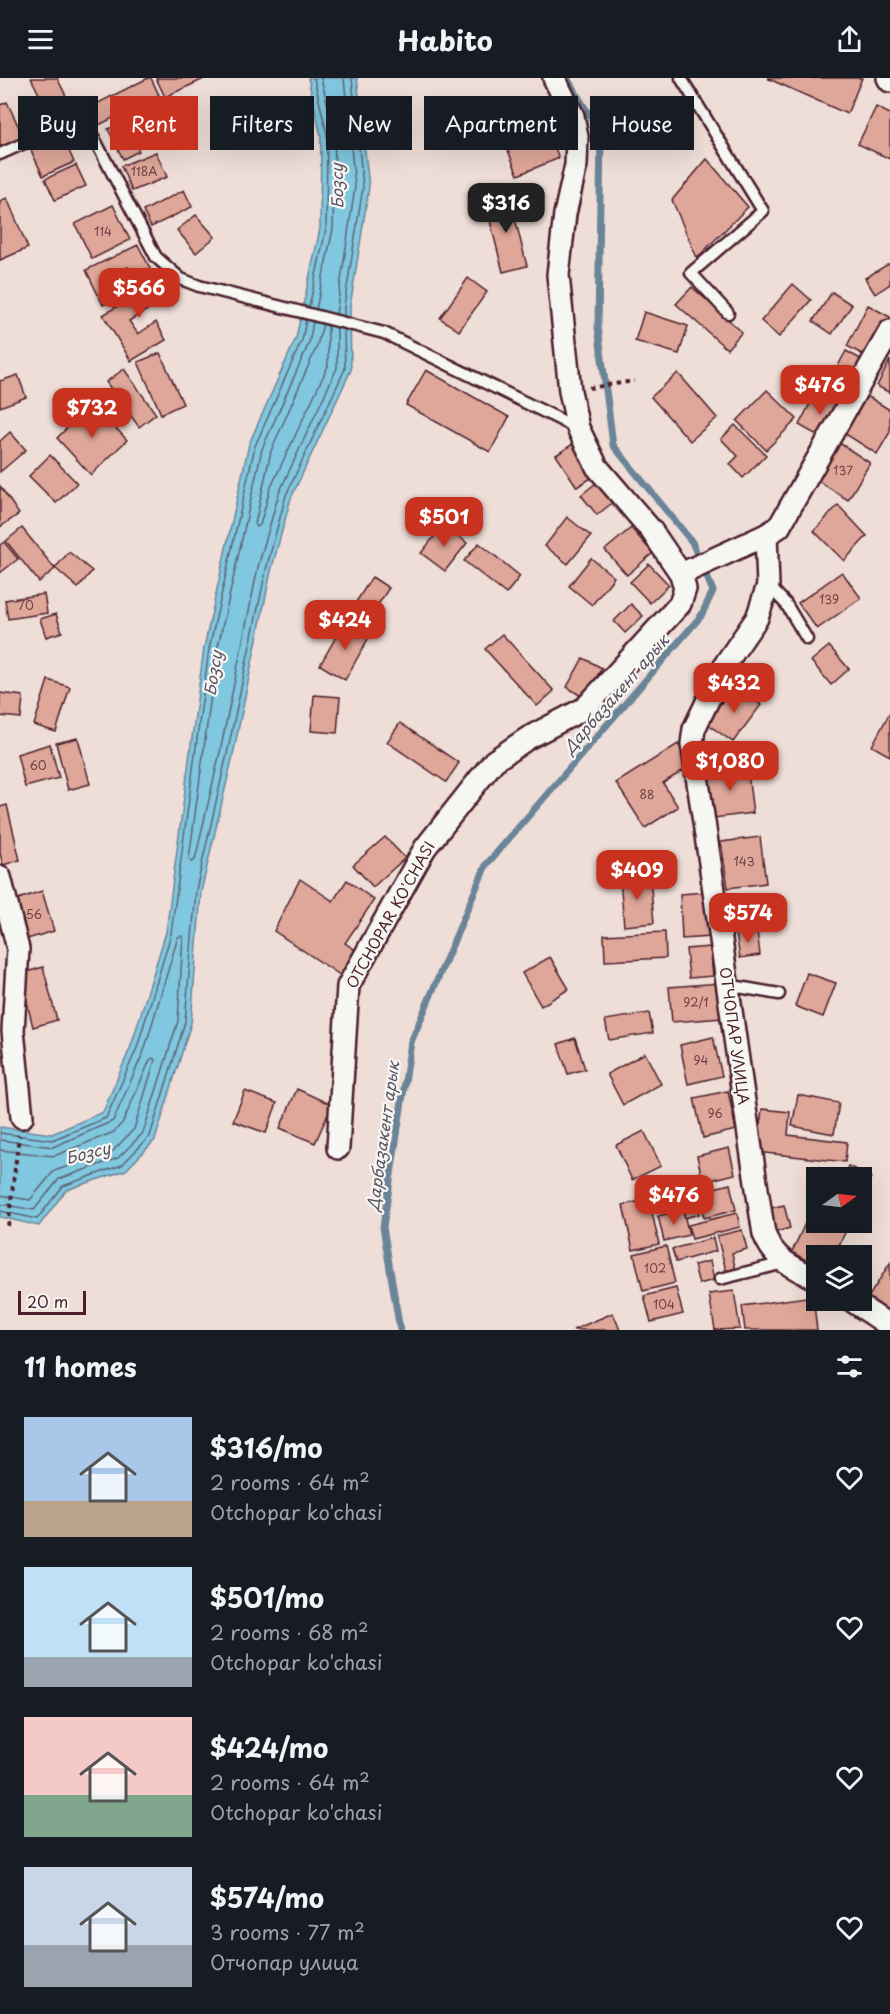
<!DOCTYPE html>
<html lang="en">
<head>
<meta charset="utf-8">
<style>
	body { margin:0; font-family:"Playpen Sans",sans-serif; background:#20242c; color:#f1f3f6; height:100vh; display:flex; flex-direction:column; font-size:22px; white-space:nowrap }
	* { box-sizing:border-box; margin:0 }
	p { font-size:20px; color:#9ea1a6 }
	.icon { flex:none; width:33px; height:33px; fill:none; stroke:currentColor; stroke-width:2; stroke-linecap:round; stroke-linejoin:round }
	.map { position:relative; height:1252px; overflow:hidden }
	.drawer { display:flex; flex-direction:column; background:#171b24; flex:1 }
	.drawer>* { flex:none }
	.hud { position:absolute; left:18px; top:18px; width:855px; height:54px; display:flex; gap:12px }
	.needle { width:39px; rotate:76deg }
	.fabs { position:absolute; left:806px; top:1089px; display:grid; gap:12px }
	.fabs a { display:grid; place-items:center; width:66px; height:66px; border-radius:0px; background:#171b24; box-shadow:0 6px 24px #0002; font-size:30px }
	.scale { position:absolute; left:18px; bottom:15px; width:68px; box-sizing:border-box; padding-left:6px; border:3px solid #4a1f2b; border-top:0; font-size:16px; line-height:21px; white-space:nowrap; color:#4a1f2b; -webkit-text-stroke:4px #f6f6f2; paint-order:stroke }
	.price { position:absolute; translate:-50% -51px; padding:0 14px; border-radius:12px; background:#c8321e; color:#fff; font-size:20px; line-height:39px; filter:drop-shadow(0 2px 3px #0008) }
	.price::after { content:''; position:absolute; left:50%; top:36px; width:18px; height:14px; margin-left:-9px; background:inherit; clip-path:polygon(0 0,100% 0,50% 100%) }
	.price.current { background:#222; color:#fff }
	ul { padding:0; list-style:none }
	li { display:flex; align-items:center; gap:18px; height:150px; padding:0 24px }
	li span { display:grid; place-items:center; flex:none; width:168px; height:120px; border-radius:0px; color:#555 }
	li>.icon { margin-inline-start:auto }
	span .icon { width:72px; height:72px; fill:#fffc; stroke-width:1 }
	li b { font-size:26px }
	h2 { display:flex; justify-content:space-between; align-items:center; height:72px; padding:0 24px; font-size:26px }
	.tag { padding:0 21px; border-radius:0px; background:#171b24; box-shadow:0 6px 24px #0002; font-size:21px; line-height:54px }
	.tag.current { background:#c8321e; color:#fff }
	header { display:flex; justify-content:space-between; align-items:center; height:78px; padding:0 24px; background:#171b24; font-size:27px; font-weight:700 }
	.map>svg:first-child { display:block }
</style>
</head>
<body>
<header><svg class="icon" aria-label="menu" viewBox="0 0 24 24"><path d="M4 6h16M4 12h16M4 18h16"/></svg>Habito<svg class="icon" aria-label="share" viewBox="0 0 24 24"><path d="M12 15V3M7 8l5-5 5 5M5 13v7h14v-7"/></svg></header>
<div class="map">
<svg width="890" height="1252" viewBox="0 0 890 1252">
	<rect width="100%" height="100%" fill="#efded7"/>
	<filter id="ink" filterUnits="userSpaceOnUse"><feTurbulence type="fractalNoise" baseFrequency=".0167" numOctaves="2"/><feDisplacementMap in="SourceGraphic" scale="12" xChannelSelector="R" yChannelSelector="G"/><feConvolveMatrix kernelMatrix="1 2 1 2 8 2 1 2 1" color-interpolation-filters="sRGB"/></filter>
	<g filter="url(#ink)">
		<path fill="#7fc8e0" stroke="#6a8498" stroke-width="1.5" d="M 308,0 L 357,0 L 369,109 L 350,229 L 351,292 L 291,420 L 271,493 L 233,677 L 201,814 L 191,945 L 155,1062 L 126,1092 L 66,1112 L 39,1148 L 0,1139 L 0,1049 L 52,1056 L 103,1034 L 131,968 L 166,854 L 204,570 L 249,366 L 296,260 L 320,151 L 321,58 Z"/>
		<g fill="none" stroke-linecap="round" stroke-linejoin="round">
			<g stroke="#5f6373" stroke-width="1.5">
				<path d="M 309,229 L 326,151 L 327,57 L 314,0"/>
				<path d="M 316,231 L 333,151 L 335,57 L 321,0"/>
				<path d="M 336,236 L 355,109 L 344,0"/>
				<path d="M 344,238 L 344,228 L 363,109 L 352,0"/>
				<path d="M 313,244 L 309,265 L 262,371 L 217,573 L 189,781 L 191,784 L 195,782 L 220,674 L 258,489 L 279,415 L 337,290 L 337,250"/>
				<path d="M 323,246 L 317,268 L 271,373 L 255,446 L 257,449 L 260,447 L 270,411 L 328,288 L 328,248"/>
				<path d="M 0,1055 L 52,1062 L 106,1040 L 137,970 L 171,856 L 209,571 L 255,368 L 302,262 L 306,242"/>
				<path d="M 0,1062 L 53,1069 L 113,1043 L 144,973 L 178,859 L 183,858 L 178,943 L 143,1055 L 118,1080 L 59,1101 L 34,1132 L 0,1126"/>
				<path d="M 0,1072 L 54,1078 L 114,1054 L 123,1044 L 150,982 L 153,980 L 155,982 L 134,1051 L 113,1073 L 54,1093 L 30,1122 L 0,1117"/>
				<path d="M 0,1133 L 37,1141 L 63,1108 L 122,1087 L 150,1058 L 185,944 L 196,812 L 227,676 L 266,492 L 286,417 L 345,291 L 344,252"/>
			</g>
			<path stroke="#6a8498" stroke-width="7" d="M 400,1252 L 383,1149 L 411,964 L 486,787 L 701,538 L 713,513 L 692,464 L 613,367 L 598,249 L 601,57 L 567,0"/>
		</g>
		<g fill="#dfa799" stroke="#4a1f2b" stroke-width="1.5">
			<path d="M 31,0 L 57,0 L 74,34 L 53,44 Z"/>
			<path d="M 148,0 L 151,0 L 159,17 L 99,47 L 90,29 Z"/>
			<path d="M 156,0 L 204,0 L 204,1 L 165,19 Z"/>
			<path d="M 767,0 L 862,0 L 847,36 Z"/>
			<path d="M 535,21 L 559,80 L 518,97 L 494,38 Z"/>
			<path d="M 7,24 L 24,60 L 0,71 L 0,27 Z"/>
			<path d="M 876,29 L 890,36 L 890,81 L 858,66 Z"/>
			<path d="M 124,43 L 139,73 L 123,81 L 108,51 Z"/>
			<path d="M 61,55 L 74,84 L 43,98 L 30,70 Z"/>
			<path d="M 156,74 L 167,99 L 132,113 L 121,88 Z"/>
			<path d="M 707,81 L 748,129 L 697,180 L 672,122 Z"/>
			<path d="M 76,87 L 86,108 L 55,122 L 45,101 Z"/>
			<path d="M 184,112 L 192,129 L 151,149 L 143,133 Z"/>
			<path d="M 509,117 L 527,188 L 503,194 L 485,123 Z"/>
			<path d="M 7,120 L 28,170 L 0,182 L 0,123 Z"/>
			<path d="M 113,127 L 130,162 L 92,181 L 75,146 Z"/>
			<path d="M 196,137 L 215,159 L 196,175 L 177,152 Z"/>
			<path d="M 138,167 L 150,190 L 133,199 L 128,189 L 102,202 L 113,222 L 103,227 L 86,192 Z"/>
			<path d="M 890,185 L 890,206 L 875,216 L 865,200 Z"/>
			<path d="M 166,198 L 176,214 L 129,243 L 138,256 L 156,244 L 166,262 L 131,283 L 103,237 Z"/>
			<path d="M 468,200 L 487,214 L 459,253 L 440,240 Z"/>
			<path d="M 793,206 L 811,222 L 779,259 L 761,243 Z"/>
			<path d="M 692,209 L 742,254 L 727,271 L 676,226 Z"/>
			<path d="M 832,214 L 852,227 L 832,256 L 813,243 Z"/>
			<path d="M 868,227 L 890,239 L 890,247 L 871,281 L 847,268 Z"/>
			<path d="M 644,234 L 688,248 L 679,276 L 635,263 Z"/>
			<path d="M 846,273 L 866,284 L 846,321 L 826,310 Z"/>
			<path d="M 160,275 L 183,326 L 161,336 L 138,284 Z"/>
			<path d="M 890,282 L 890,315 L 877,308 Z"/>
			<path d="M 124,291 L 156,336 L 139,349 L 106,304 Z"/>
			<path d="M 426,292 L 509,339 L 490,374 L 406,327 Z"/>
			<path d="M 678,295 L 717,340 L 690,363 L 651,319 Z"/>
			<path d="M 18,297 L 26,319 L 0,329 L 0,303 Z"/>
			<path d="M 767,312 L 797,341 L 766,372 L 737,343 Z"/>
			<path d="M 815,316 L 841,330 L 824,361 L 799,347 Z"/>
			<path d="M 867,318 L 890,332 L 890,354 L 877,376 L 844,355 Z"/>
			<path d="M 92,325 L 127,362 L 91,397 L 57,360 Z"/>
			<path d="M 735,347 L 766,377 L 743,400 L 730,386 L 738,378 L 721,361 Z"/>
			<path d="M 10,354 L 26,372 L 0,394 L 0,363 Z"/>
			<path d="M 576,364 L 596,397 L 577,409 L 556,377 Z"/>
			<path d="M 838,364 L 870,385 L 848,422 L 815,401 Z"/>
			<path d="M 50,377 L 77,405 L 56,425 L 29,398 Z"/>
			<path d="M 596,405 L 612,425 L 597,437 L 581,417 Z"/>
			<path d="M 0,408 L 19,436 L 0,449 Z"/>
			<path d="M 838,427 L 867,458 L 844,483 L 814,453 Z"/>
			<path d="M 567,439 L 591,458 L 568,486 L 545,468 Z"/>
			<path d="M 444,446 L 467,465 L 445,493 L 421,475 Z"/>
			<path d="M 22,450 L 55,491 L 39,504 L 6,463 Z"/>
			<path d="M 631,450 L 653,475 L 627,497 L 605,472 Z"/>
			<path d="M 4,464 L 18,481 L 0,495 L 0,467 Z"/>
			<path d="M 479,465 L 520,498 L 506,516 L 464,483 Z"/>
			<path d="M 69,474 L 92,493 L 78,510 L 55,490 Z"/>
			<path d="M 591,480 L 614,499 L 592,527 L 569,508 Z"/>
			<path d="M 649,486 L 669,507 L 650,525 L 630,504 Z"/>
			<path d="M 842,494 L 861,520 L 817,551 L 798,525 Z"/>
			<path d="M 372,499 L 389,510 L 366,545 L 349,535 Z"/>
			<path d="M 44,516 L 47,535 L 8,541 L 5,522 Z"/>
			<path d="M 631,526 L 643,538 L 625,555 L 614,543 Z"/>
			<path d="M 56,536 L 62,554 L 46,559 L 40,541 Z"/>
			<path d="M 344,545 L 369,559 L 345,602 L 320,587 Z"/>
			<path d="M 502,556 L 554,613 L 537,628 L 485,571 Z"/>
			<path d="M 829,568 L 849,591 L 831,607 L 811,583 Z"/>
			<path d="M 583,580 L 602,590 L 584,620 L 567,609 Z"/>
			<path d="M 48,602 L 70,609 L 56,654 L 34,647 Z"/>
			<path d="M 734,607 L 761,627 L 733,664 L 706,645 Z"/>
			<path d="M 0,615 L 23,618 L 21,640 L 0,638 Z"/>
			<path d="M 314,617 L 340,619 L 337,655 L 311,653 Z"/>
			<path d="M 890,634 L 890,678 L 872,668 Z"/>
			<path d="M 400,645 L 459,685 L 446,704 L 387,664 Z"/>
			<path d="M 78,660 L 90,706 L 68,712 L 56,665 Z"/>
			<path d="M 50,666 L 59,700 L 25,709 L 17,676 Z"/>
			<path d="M 678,666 L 692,687 L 663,705 L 678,729 L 645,750 L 616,705 Z"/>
			<path d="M 747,688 L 753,735 L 714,740 L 708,693 Z"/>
			<path d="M 7,727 L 20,782 L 3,787 L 0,775 L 0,729 Z"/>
			<path d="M 385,759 L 405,780 L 373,809 L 353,787 Z"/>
			<path d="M 760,759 L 766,805 L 728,810 L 721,764 Z"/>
			<path d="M 650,798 L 654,845 L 624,848 L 620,800 Z"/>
			<path d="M 300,801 L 333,823 L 347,802 L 374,822 L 345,865 L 357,873 L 340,897 L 274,853 Z"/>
			<path d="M 42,813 L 54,853 L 27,861 L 15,822 Z"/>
			<path d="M 707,814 L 710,859 L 682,861 L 680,816 Z"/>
			<path d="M 757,852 L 760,877 L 740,880 L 736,855 Z"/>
			<path d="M 665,854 L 666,880 L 605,883 L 604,857 Z"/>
			<path d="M 710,869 L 713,898 L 689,900 L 686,871 Z"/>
			<path d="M 550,879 L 569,911 L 541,928 L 522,895 Z"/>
			<path d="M 43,889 L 57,942 L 33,949 L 20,896 Z"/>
			<path d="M 807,895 L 836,905 L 823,939 L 795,928 Z"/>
			<path d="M 720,905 L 723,940 L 672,944 L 669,909 Z"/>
			<path d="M 649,935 L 653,955 L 609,962 L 605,942 Z"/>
			<path d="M 713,959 L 722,998 L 688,1006 L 680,967 Z"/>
			<path d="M 575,960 L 585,991 L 568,996 L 558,966 Z"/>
			<path d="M 645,975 L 661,1006 L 623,1027 L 607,996 Z"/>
			<path d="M 297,1011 L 332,1027 L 315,1065 L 280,1050 Z"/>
			<path d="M 245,1013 L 277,1025 L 266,1055 L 233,1043 Z"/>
			<path d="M 728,1013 L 736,1052 L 703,1060 L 694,1020 Z"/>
			<path d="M 798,1017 L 839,1025 L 834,1056 L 792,1048 Z"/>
			<path d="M 762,1031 L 790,1034 L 788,1057 L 847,1064 L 845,1084 L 757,1074 Z"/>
			<path d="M 644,1053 L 661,1088 L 632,1102 L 616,1067 Z"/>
			<path d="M 729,1070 L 735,1096 L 703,1104 L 697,1078 Z"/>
			<path d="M 848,1088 L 871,1099 L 861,1121 L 861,1100 L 843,1100 Z"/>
			<path d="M 692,1106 L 699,1136 L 685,1140 L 678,1109 Z"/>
			<path d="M 730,1106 L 736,1132 L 704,1140 L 698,1114 Z"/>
			<path d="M 649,1121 L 659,1166 L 633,1172 L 623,1127 Z"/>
			<path d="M 784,1127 L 790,1150 L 773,1155 L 767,1131 Z"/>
			<path d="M 683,1132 L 689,1157 L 664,1163 L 658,1138 Z"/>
			<path d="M 737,1135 L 740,1149 L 692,1161 L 688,1147 Z"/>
			<path d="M 809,1137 L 816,1140 L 816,1144 L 850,1144 L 834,1178 L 816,1178 L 816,1188 L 791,1176 Z"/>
			<path d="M 742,1152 L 747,1171 L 732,1175 L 736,1194 L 727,1196 L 717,1158 Z"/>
			<path d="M 713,1160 L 716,1173 L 676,1184 L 672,1171 Z"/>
			<path d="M 666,1168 L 675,1205 L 643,1213 L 634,1176 Z"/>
			<path d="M 710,1183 L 714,1202 L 699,1206 L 694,1187 Z"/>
			<path d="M 890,1185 L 890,1238 L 866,1223 Z"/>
			<path d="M 676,1210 L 683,1236 L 651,1244 L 644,1218 Z"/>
			<path d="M 734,1213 L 740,1251 L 715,1252 L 709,1216 Z"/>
			<path d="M 813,1218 L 817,1252 L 745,1252 L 742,1228 Z"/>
			<path d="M 613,1235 L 620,1252 L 573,1252 Z"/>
		</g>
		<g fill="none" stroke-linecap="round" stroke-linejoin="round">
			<defs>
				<g id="service">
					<path d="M 681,0 L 763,133 L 691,195 L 728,235"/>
					<path d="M 0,76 L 83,39 L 156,179 L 181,201 L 199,208 L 384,255 L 577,350"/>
					<path d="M 768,507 L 786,526 L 807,561"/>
					<path d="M 727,907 L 779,916"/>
					<path d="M 720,1201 L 784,1185"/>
				</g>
				<g id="minor">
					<path d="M 888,0 L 890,3"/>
					<path d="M 766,457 L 768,507 L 757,540 L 726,585 L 694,651 L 692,666 C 718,829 738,993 764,1156 C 775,1183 791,1188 816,1201"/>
					<path d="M 681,496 L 766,457 L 779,449 L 890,253"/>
					<path d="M 0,799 L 18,871 L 13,953 L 22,1039"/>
					<path d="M 338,1070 L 348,908 L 425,770 L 494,683 L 528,660 L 585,630 L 680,526 L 685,511 L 681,496 L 651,452 L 597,389 L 578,350 L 570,313 L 558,197 L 565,136 L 576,87 L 577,59 L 573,38 L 554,0"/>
					<path d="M 851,1222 L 890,1248"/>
				</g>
			</defs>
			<use href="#service" stroke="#4a1f2b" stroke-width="15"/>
			<use href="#minor" stroke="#4a1f2b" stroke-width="26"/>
			<g stroke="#4a1f2b" stroke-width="4" stroke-dasharray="4.5 4.5" stroke-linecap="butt">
				<path d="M 589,310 L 634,303"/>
				<path d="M 8,1148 L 19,1057"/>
			</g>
			<use href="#service" stroke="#f6f6f2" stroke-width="10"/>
			<use href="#minor" stroke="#f6f6f2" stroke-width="21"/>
		</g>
	</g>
	<g text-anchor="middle" stroke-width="4.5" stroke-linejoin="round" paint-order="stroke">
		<g font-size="12" fill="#6f4146">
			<text x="144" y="98">118А</text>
			<text x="103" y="158">114</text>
			<text x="843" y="397">137</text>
			<text x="829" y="526">139</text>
			<text x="26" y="532">70</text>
			<text x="38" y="692">60</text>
			<text x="647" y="721">88</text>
			<text x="744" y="788">143</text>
			<text x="34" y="841">56</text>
			<text x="696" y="929">92/1</text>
			<text x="701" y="987">94</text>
			<text x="715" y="1040">96</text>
			<text x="655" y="1195">102</text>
			<text x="664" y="1231">104</text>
		</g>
		<g font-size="15" fill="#4a1f2b" stroke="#f6f6f2">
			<text transform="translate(391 837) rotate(-61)" y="5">OTCHOPAR KO'CHASI</text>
			<text transform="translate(734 958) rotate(82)" y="5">ОТЧОПАР УЛИЦА</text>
		</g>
		<g font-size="16" font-style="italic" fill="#5a5261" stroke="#f6f6f2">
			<text transform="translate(337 108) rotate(-91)" y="6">Бозсу</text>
			<text transform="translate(213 595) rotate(-81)" y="6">Бозсу</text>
			<text transform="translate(616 616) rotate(-49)" y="6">Дарбазакент арык</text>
			<text transform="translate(383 1058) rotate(-82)" y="6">Дарбазакент арык</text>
			<text transform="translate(88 1075) rotate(-14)" y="6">Бозсу</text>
		</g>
	</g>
</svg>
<div class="fabs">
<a><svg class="needle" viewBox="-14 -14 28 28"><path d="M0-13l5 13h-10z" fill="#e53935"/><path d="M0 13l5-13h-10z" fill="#9ea1a6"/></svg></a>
<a><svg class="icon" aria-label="layers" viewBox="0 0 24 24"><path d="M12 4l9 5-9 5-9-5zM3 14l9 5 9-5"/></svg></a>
</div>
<div class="scale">20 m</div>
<b class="price current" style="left:506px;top:156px">$316</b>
<b class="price" style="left:139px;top:241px">$566</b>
<b class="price" style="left:820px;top:338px">$476</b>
<b class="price" style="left:92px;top:361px">$732</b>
<b class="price" style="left:444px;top:470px">$501</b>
<b class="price" style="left:345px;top:573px">$424</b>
<b class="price" style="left:734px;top:636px">$432</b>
<b class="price" style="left:730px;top:714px">$1,080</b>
<b class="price" style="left:637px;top:823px">$409</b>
<b class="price" style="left:748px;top:866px">$574</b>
<b class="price" style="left:674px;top:1148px">$476</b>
<div class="hud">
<a class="tag">Buy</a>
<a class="tag current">Rent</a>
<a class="tag">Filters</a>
<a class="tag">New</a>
<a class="tag">Apartment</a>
<a class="tag">House</a>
</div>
</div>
<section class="drawer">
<h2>11 homes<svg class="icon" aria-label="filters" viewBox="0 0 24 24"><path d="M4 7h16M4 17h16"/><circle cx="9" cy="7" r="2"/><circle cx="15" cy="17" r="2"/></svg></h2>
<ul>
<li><span style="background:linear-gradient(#a9c7e8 70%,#b9a48a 0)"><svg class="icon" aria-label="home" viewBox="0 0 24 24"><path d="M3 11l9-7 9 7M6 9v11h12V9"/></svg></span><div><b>$316/mo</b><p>2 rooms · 64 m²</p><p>Otchopar ko'chasi</p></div><svg class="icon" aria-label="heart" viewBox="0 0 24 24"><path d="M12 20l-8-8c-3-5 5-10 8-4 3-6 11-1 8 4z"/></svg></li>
<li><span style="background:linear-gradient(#bfe0f5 75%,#9aa5b1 0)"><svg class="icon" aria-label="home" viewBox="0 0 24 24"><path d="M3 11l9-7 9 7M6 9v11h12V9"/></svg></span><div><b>$501/mo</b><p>2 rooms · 68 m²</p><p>Otchopar ko'chasi</p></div><svg class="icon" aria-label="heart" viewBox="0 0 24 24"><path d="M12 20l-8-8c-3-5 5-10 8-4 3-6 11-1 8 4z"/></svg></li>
<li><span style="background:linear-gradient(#f6c9c9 65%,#7fa58c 0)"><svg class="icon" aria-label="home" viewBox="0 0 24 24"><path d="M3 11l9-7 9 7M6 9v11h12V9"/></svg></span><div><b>$424/mo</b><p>2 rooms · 64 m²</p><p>Otchopar ko'chasi</p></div><svg class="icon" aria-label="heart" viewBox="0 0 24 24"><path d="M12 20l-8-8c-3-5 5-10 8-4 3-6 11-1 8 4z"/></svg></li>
<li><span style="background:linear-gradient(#c9d6e8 65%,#9aa5b1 0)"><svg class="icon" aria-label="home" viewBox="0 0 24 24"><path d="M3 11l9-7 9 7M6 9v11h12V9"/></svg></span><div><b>$574/mo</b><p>3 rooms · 77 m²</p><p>Отчопар улица</p></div><svg class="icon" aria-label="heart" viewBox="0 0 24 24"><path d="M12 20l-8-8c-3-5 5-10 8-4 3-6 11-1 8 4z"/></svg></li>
</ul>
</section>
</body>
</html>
